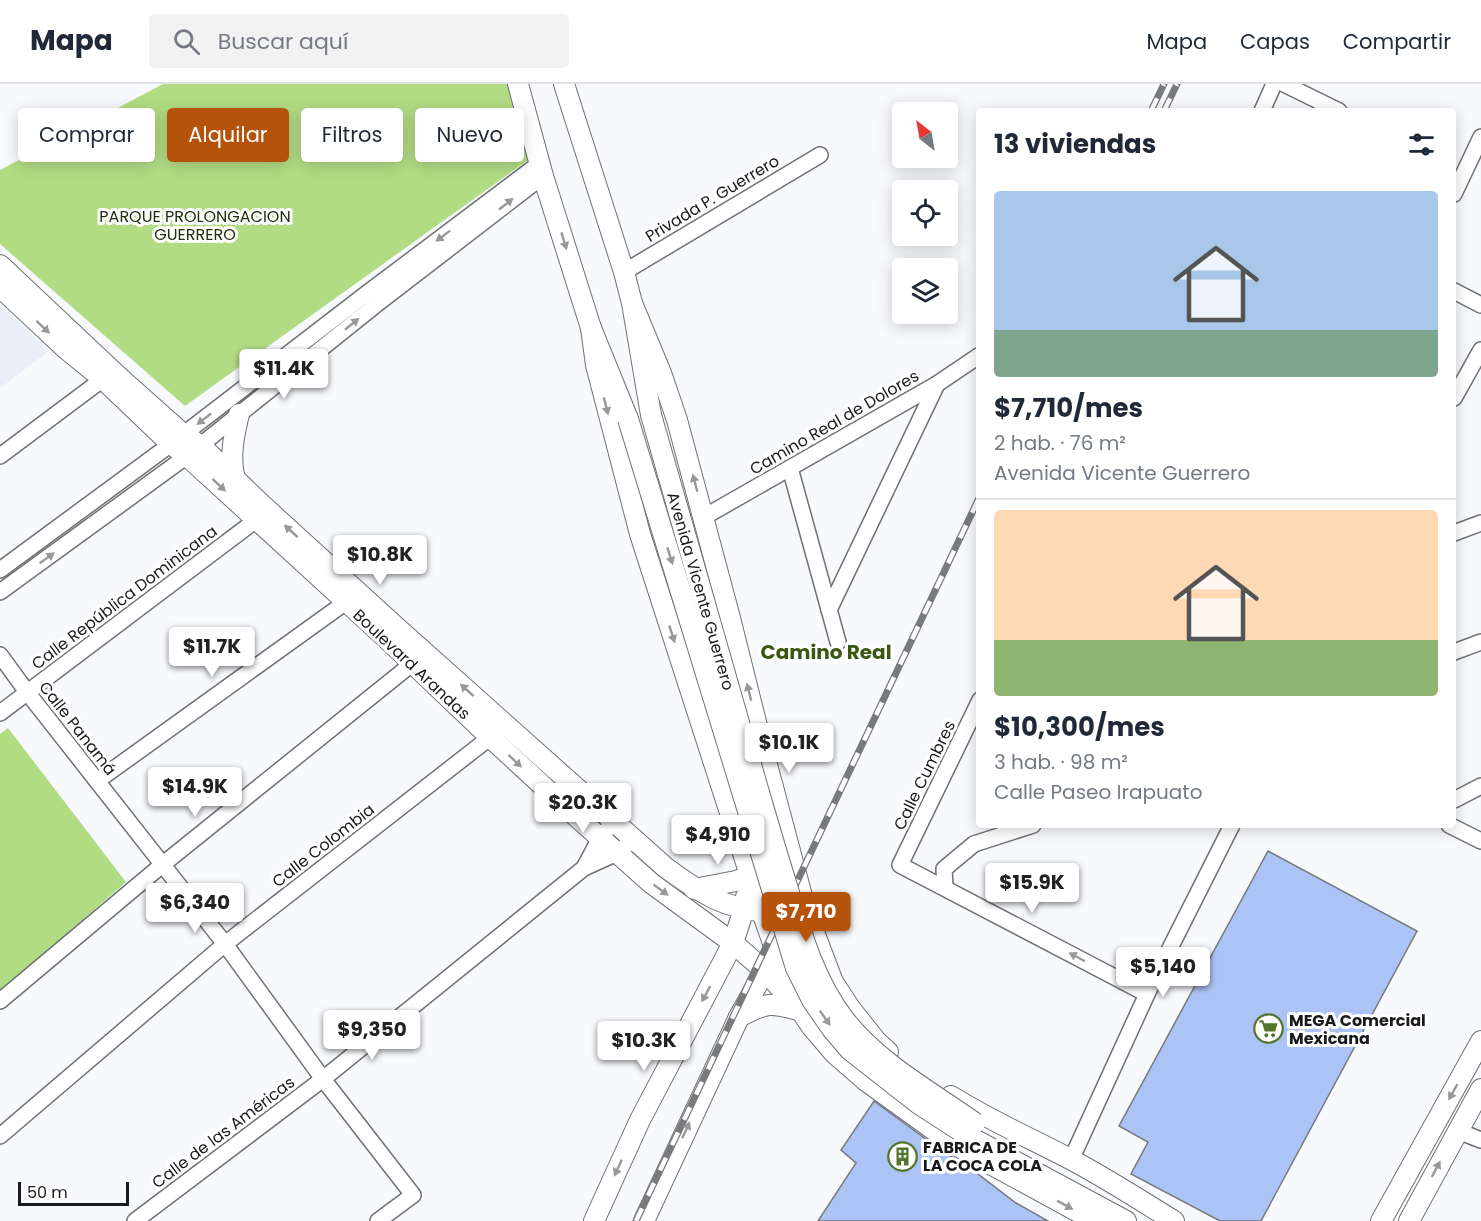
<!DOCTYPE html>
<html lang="es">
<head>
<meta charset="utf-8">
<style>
	body { margin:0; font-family:Poppins,sans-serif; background:#f2f2f3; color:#1f2937; height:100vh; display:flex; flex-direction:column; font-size:22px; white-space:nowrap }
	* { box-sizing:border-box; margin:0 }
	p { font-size:20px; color:#747a83 }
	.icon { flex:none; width:33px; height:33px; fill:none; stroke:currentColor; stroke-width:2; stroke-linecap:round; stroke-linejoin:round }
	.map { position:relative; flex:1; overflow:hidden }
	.panel { position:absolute; left:976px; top:24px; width:480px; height:720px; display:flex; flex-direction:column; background:#fff; border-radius:6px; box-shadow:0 3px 15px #0003 }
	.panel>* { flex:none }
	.guide { position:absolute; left:18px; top:24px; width:570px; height:54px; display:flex; gap:12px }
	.needle { width:39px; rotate:329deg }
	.buttons { position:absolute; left:892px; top:18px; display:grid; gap:12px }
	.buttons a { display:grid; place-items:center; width:66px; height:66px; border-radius:6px; background:#fff; box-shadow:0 3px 15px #0003; font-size:30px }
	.scale { position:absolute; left:18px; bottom:15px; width:111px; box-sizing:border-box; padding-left:6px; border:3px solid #191a1b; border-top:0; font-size:16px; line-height:21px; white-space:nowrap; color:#191a1b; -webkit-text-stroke:4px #fff; paint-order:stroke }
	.price { position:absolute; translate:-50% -51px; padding:0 14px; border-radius:6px; background:#fff; color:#222; font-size:20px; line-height:39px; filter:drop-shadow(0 2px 3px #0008) }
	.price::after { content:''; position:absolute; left:50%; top:36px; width:18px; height:14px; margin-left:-9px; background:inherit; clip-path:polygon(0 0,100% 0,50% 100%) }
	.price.active { background:#b45309; color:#fff }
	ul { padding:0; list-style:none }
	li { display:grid; align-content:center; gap:12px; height:318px; padding:0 18px }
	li+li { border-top:2px solid #e0e1e3 }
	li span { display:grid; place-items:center; height:186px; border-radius:6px; color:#555 }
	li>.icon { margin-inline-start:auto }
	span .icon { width:108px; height:108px; fill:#fffc; stroke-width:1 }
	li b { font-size:26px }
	h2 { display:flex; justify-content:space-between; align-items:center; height:72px; padding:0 18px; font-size:26px }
	.pill { padding:0 21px; border-radius:6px; background:#fff; box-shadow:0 3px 15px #0003; font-size:21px; line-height:54px }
	.pill.active { background:#b45309; color:#fff }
	header { display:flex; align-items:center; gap:36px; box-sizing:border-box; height:84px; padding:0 30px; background:#fff; border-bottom:2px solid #e0e1e3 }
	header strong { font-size:28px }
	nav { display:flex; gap:33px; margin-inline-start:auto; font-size:21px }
	.search { width:420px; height:54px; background:#f2f2f3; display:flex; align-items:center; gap:15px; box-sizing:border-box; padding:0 21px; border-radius:6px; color:#747a83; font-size:22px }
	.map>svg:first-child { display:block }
</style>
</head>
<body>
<header>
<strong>Mapa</strong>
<div class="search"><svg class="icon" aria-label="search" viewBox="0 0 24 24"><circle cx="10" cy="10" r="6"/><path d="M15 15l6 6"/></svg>Buscar aquí</div>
<nav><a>Mapa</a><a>Capas</a><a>Compartir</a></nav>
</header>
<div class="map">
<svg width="1481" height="1137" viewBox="0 0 1481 1137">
	<rect width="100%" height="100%" fill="#f7f9fd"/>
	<path fill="#e9eef8" d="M 0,221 L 49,267 L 0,304 Z"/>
	<g fill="#b2dc84">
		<path d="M 163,0 L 507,0 L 528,76 L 185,322 L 0,160 L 0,86 Z"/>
		<path d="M 8,644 L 126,798 L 0,908 L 0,650 Z"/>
	</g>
	<g fill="#abc3f5" stroke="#77797c" stroke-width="1.5">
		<path d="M 1268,767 L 1417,847 L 1261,1137 L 1220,1137 L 1131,1090 L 1148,1058 L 1119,1042 Z"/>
		<path d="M 874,1017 L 945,1069 L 966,1081 L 1016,1119 L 1048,1137 L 818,1137 L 856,1079 L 841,1066 Z"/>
	</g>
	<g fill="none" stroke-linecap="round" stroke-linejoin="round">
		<defs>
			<g id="minor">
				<path d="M 1284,0 L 1339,27"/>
				<path d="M 1262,27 L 1274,0"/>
				<path d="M 1454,110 L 1481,53"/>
				<path d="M 624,188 L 820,71"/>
				<path d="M 1454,207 L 1481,221"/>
				<path d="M 1454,314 L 1481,266"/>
				<path d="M 0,372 L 103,295"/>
				<path d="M 790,384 L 838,558"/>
				<path d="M 704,433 L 937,300 L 980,271"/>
				<path d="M 1454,449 L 1481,439"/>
				<path d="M 0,486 L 171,360 L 370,207 L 540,79"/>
				<path d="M 0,508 L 187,372 L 377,220 L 543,92"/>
				<path d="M 829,526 L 937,300"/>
				<path d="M 1454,568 L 1481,558"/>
				<path d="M 0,571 L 27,608 L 225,860 L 323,995 L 413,1111 L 378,1137"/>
				<path d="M 980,616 L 900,781 L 1147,910"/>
				<path d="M 0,629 L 264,430"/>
				<path d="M 97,697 L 346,518"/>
				<path d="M 1454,716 L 1481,702"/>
				<path d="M 1449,741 L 1481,757"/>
				<path d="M 584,784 L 600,754 L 614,737"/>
				<path d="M 945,803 L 944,785 L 974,760 L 1033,741"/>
				<path d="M 0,917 L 162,781 L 413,579"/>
				<path d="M 1458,1047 L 1481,1056"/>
				<path d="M 0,1052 L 225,860 L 497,648"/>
				<path d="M 1071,1076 L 1147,910 L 1232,741"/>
				<path d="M 135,1137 L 323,995 L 584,784 L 617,769 L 634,755"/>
			</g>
			<g id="major">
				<path d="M 518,0 L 543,92 L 591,244 L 628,335"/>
				<path d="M 564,0 L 624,188 L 632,219 L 651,331"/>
				<path d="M 0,181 L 120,294 L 184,351 L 200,361 L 260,419 L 396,543 L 665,783 C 700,809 727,827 773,828"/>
				<path d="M 0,203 L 66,265 L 103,295 L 171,360 L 187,372 L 386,554 L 490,653 L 570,727 L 651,799 L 733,859 L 765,887 L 801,927"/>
				<path d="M 632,219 L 661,289 L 677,336 L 729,530 L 761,658 L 806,827 L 833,898 L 850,924 L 877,958 L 888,968"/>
				<path d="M 591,244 L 596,281 L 640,450 L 762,828 L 786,896 L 801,927 L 812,943 L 835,970 L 866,997 L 952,1059 L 1095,1137"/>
				<path d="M 235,395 C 229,373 234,351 239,330"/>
				<path d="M 694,805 L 736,797 L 762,788"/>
				<path d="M 739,933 C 767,918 771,918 801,927"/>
				<path d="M 951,1012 C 989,1036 1030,1054 1070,1075 C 1106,1094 1140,1116 1174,1137"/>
				<path d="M 970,1053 L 1126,1137"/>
				<path d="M 594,1137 L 640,1036 L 733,859 L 744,825 L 746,813"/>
				<path d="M 644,1137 L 739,933 L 770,878"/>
				<path d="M 1381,1137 L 1481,957"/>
				<path d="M 1409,1137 L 1481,1005"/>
			</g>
		</defs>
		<use href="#minor" stroke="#6f7174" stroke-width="18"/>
		<use href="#major" stroke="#6f7174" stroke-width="22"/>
		<use href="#minor" stroke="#fff" stroke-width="15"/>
		<use href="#major" stroke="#fff" stroke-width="20"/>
		<defs>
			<g id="rail">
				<path d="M 1151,27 L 1164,0"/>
				<path d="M 1164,27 L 1177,0"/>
				<path d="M 636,1137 L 980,412"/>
			</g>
		</defs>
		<use href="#rail" stroke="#797a7c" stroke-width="7"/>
		<use href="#rail" stroke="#fff" stroke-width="4.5" stroke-dasharray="14" stroke-linecap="butt"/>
		<defs>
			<g id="major-bridge">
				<path d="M 651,331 C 686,453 721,575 756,698 C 766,732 776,767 787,802 C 801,848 814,896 844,935 C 878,979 930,1007 975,1039"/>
				<path d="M 628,335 L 796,884 L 812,916 L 832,945 L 850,966 L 919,1020 L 970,1053"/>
			</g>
		</defs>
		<use href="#major-bridge" stroke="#6f7174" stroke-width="22" stroke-linecap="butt"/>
		<use href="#major-bridge" stroke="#fff" stroke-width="20"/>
	</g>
	<defs><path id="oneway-solid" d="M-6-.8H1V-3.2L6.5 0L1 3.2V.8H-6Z" transform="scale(1.5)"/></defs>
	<g fill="#989898">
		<use href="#oneway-solid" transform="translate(506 120) rotate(-38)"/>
		<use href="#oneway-solid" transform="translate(443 152) rotate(143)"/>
		<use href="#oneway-solid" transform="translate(564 157) rotate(73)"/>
		<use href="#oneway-solid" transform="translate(352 240) rotate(-39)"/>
		<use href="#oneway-solid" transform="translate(43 243) rotate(43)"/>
		<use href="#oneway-solid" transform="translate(606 322) rotate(76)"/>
		<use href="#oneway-solid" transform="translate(204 335) rotate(142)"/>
		<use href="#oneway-solid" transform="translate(695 399) rotate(-105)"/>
		<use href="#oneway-solid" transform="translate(219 401) rotate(43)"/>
		<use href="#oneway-solid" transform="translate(291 447) rotate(-138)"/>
		<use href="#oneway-solid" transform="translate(670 472) rotate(73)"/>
		<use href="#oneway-solid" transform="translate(47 474) rotate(-36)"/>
		<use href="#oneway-solid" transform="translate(672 550) rotate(72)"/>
		<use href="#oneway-solid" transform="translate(467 606) rotate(-138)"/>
		<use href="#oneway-solid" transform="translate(749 608) rotate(-104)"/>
		<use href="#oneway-solid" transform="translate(515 677) rotate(43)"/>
		<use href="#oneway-solid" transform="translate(661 806) rotate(36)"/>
		<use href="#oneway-solid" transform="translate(1077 873) rotate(-152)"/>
		<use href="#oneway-solid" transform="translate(706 910) rotate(118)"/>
		<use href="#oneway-solid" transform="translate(825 934) rotate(55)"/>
		<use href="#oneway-solid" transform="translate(1453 1008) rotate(119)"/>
		<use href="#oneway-solid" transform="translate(686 1046) rotate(-65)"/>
		<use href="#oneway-solid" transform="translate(618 1084) rotate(115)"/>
		<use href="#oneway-solid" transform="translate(1436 1085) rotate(-62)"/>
		<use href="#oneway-solid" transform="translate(1065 1121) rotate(29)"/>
	</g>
	<defs>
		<symbol id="supermarket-ring" viewBox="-11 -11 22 22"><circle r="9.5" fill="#fff" stroke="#54752c" stroke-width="1.5"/><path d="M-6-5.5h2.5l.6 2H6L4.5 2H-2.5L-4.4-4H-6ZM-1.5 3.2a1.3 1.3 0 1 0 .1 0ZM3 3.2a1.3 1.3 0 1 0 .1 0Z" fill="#54752c"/></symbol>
		<symbol id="building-ring" viewBox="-11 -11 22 22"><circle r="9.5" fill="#fff" stroke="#54752c" stroke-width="1.5"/><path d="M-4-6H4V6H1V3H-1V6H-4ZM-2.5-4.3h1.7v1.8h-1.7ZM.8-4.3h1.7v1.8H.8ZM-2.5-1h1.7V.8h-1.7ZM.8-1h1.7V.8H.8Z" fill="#54752c"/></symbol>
	</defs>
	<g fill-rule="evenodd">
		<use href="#supermarket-ring" x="1252" y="928" width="33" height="33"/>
		<use href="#building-ring" x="886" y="1056" width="33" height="33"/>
	</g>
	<g text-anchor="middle" stroke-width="6" stroke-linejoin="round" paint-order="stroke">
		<g font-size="16" fill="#191a1b" stroke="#fff">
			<text transform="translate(712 114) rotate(-31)" y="6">Privada P. Guerrero</text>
			<text transform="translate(834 338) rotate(-30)" y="6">Camino Real de Dolores</text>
			<text transform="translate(701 507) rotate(74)" y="6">Avenida Vicente Guerrero</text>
			<text transform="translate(124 513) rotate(-37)" y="6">Calle República Dominicana</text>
			<text transform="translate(412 580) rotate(43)" y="6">Boulevard Arandas</text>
			<text transform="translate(78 644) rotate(52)" y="6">Calle Panamá</text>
			<text transform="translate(924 691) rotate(-64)" y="6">Calle Cumbres</text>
			<text transform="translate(323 761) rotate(-38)" y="6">Calle Colombia</text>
			<text transform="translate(223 1048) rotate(-37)" y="6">Calle de las Américas</text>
		</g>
		<g font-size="16" fill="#21310c" stroke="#fff">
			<text x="195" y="138">PARQUE PROLONGACION<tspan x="195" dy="18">GUERRERO</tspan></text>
		</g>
		<g font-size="16" font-weight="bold" fill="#191a1b" stroke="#fff" text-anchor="start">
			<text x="1289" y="942">MEGA Comercial<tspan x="1289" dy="18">Mexicana</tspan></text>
			<text x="923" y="1069">FABRICA DE<tspan x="923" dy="18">LA COCA COLA</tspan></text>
		</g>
		<g font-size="20" font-weight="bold" fill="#3a5712" stroke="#fff">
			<text x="826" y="575">Camino Real</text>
		</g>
	</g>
</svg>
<div class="buttons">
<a><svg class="needle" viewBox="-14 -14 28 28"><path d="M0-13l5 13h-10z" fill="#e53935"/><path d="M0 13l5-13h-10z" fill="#747a83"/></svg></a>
<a><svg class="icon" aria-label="locate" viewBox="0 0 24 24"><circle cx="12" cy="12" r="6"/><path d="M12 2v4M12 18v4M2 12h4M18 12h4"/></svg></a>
<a><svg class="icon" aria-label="layers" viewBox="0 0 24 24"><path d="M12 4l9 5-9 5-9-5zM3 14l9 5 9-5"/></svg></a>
</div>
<div class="scale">50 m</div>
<b class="price" style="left:284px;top:316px">$11.4K</b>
<b class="price" style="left:380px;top:502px">$10.8K</b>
<b class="price" style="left:212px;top:594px">$11.7K</b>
<b class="price" style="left:789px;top:690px">$10.1K</b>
<b class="price" style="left:195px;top:734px">$14.9K</b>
<b class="price" style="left:583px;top:750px">$20.3K</b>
<b class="price" style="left:718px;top:782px">$4,910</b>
<b class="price" style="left:1032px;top:830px">$15.9K</b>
<b class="price" style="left:195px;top:850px">$6,340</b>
<b class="price active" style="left:806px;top:859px">$7,710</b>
<b class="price" style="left:1163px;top:914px">$5,140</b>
<b class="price" style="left:372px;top:977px">$9,350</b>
<b class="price" style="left:644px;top:988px">$10.3K</b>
<div class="guide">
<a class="pill">Comprar</a>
<a class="pill active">Alquilar</a>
<a class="pill">Filtros</a>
<a class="pill">Nuevo</a>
</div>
<section class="panel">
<h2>13 viviendas<svg class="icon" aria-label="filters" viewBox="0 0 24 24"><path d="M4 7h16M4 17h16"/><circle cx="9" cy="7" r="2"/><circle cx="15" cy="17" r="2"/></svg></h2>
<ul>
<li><span style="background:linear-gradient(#a9c7e8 75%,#7fa58c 0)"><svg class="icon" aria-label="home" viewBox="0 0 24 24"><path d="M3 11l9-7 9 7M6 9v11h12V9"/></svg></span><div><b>$7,710/mes</b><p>2 hab. · 76 m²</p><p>Avenida Vicente Guerrero</p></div></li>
<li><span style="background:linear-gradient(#ffd9b3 70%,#8fb573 0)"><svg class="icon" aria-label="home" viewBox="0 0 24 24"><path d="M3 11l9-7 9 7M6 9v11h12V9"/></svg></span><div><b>$10,300/mes</b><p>3 hab. · 98 m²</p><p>Calle Paseo Irapuato</p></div></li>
</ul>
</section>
</div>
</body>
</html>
